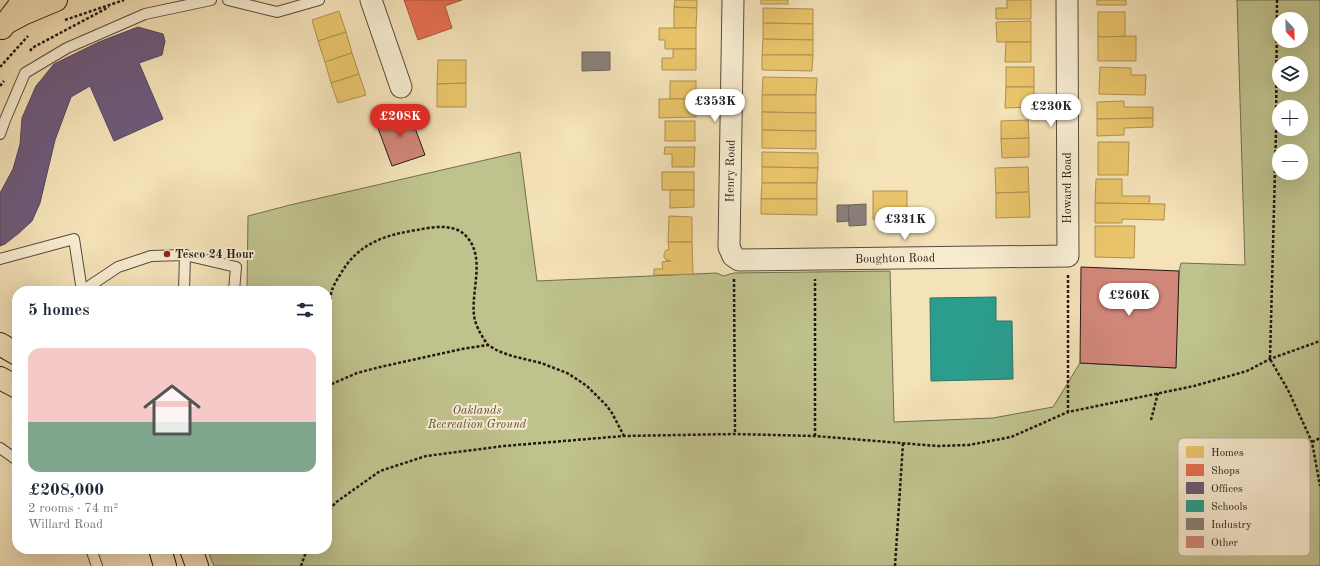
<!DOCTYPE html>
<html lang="en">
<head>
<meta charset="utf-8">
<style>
	body { margin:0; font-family:"Old Standard TT",serif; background:#f2f2f3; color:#1f2937; height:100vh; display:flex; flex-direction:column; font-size:15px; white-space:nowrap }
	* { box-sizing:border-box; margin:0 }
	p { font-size:13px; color:#747a83 }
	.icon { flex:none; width:22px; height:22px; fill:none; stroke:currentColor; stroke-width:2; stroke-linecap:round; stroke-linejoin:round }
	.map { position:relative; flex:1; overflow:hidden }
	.details { position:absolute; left:12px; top:286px; width:320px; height:268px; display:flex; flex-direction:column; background:#fff; border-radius:16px; box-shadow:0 4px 16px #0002 }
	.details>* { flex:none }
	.needle { width:26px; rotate:157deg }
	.buttons { position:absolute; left:1272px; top:12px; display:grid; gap:8px }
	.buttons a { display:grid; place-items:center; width:36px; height:36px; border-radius:50%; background:#fff; box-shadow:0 4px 16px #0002; font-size:20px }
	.price { position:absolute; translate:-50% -34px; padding:0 9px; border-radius:14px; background:#fff; color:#222; font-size:13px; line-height:26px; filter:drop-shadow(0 1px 2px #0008) }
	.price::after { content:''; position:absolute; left:50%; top:24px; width:12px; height:9px; margin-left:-6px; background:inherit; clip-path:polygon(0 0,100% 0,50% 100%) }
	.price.on { background:#d93025; color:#fff }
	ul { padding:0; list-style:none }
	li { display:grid; align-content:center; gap:8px; height:212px; padding:0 16px }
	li+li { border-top:1px solid #e0e1e3 }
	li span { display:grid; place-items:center; height:124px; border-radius:12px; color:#555 }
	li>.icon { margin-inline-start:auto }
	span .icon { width:72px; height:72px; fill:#fffc; stroke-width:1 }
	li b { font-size:17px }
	h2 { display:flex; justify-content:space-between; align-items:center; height:48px; padding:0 16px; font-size:17px }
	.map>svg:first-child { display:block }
</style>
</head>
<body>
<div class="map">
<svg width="1320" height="566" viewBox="0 0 1320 566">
	<rect width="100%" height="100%" fill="#f4e2b8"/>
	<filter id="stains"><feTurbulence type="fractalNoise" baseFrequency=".005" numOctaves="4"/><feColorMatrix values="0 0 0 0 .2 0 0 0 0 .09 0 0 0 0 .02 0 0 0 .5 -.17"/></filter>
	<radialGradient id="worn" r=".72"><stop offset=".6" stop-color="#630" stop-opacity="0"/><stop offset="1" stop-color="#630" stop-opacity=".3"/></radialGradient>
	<path fill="#bfc28d" stroke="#726d50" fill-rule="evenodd" d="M 1237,0 L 1320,0 L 1320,566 L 214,566 L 207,549 L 327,549 L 327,291 L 247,291 L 248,216 L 290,205 L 520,152 L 537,281 L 717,273 L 723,276 L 734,273 L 890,271 L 894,422 L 993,418 L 1053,407 L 1080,363 L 1175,368 L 1179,271 L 1181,263 L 1245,265 ZM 1279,19 L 1301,19 L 1301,41 L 1279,41 ZM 1279,63 L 1301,63 L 1301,85 L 1279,85 ZM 1279,107 L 1301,107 L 1301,129 L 1279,129 ZM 1279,151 L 1301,151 L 1301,173 L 1279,173 Z"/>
	<g fill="#e9c46a" stroke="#ae9050">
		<path d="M 675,0 L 697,0 L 697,8 L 674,7 Z"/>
		<rect x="761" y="0" width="27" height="4"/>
		<path d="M 1007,0 L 1031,0 L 1031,19 L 996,19 L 996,8 L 1007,8 Z"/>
		<rect x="1097" y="0" width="29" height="5"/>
		<path d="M 674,7 L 697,8 L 696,28 L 674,28 Z"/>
		<path d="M 763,8 L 813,9 L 813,24 L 763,23 Z"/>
		<path d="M 339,11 L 346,32 L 318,41 L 312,20 Z"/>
		<rect x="1098" y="12" width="27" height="25"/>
		<path d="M 1031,21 L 1031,42 L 997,42 L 996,22 Z"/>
		<path d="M 763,23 L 813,24 L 813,40 L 763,39 Z"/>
		<path d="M 659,28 L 696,28 L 696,49 L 665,49 L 665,40 L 659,40 Z"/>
		<path d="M 346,32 L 352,53 L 325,62 L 318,41 Z"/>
		<path d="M 1136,36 L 1136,61 L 1098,61 L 1098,37 Z"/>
		<path d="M 763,39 L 813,40 L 813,55 L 762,55 Z"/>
		<path d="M 1006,42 L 1031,42 L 1031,62 L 1005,62 Z"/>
		<path d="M 673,49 L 696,49 L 696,70 L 662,70 L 662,58 L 673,58 Z"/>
		<path d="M 352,53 L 359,74 L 331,83 L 325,62 Z"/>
		<path d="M 762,55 L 813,55 L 812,71 L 762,70 Z"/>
		<path d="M 438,60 L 466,60 L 466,83 L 437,84 Z"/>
		<rect x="1006" y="67" width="28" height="20"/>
		<path d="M 1100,67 L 1131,68 L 1131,75 L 1146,75 L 1145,95 L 1099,94 Z"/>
		<path d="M 359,74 L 366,95 L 338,103 L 331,83 Z"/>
		<path d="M 763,77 L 817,78 L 816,95 L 762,95 Z"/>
		<rect x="670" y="81" width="26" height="18"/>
		<path d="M 466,83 L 466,107 L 437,107 L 437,84 Z"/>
		<path d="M 1006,87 L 1034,87 L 1034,107 L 1005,108 Z"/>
		<path d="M 762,95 L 816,95 L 816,113 L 762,112 Z"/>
		<path d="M 659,99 L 696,99 L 696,117 L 659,118 Z"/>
		<path d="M 1124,101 L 1124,107 L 1153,107 L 1153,118 L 1097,119 L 1097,102 Z"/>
		<path d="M 762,112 L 816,113 L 816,131 L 762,130 Z"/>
		<path d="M 1153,118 L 1153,127 L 1124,128 L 1124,135 L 1097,136 L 1097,119 Z"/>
		<path d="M 1028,120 L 1029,138 L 1001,139 L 1001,121 Z"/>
		<rect x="665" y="121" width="30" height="20"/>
		<path d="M 762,130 L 816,131 L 816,149 L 762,148 Z"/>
		<path d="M 1029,138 L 1029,157 L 1002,158 L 1001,139 Z"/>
		<path d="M 1098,142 L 1129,142 L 1128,175 L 1098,175 Z"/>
		<path d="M 665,147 L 695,147 L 694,167 L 672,167 L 672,154 L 664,154 Z"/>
		<path d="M 762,152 L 818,153 L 818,168 L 762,167 Z"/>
		<path d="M 762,167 L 818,168 L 817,183 L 762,183 Z"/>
		<path d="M 1028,167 L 1029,192 L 996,193 L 995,168 Z"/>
		<rect x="662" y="172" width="32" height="18"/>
		<path d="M 1096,179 L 1122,179 L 1122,196 L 1150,196 L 1149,204 L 1095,203 Z"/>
		<path d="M 762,183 L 817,183 L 817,199 L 761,199 Z"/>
		<path d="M 670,190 L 694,190 L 694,207 L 670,208 Z"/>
		<rect x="873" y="191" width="34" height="28"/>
		<path d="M 1029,192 L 1030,217 L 996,218 L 996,193 Z"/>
		<path d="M 761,199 L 817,199 L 817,215 L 761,214 Z"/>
		<path d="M 1095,203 L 1165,204 L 1164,220 L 1122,219 L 1122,223 L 1095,223 Z"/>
		<path d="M 669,216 L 692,217 L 692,242 L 668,242 Z"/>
		<path d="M 1095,226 L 1135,226 L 1134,258 L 1095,257 Z"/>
		<path d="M 668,242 L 692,242 L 693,274 L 654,275 L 654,269 L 663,269 L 662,262 L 671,261 L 666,260 L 664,257 L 664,254 L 666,250 L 669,250 Z"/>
	</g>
	<path fill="#e76f51" stroke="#ac553f" d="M 404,0 L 462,0 L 445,6 L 452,28 L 418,40 Z"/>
	<path fill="#6d597a" stroke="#57465b" d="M 138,27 L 163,34 L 165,41 L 162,55 L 139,63 L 163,119 L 114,141 L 90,86 L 71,97 L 55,140 L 40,203 L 32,221 L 19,233 L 5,244 L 0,246 L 0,193 L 13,169 L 20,144 L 22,118 L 36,86 L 54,64 L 99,42 Z"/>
	<path fill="#2a9d8f" stroke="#28756a" d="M 996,297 L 996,321 L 1012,321 L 1013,379 L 931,381 L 930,298 Z"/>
	<g fill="#8a817c" stroke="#6b625d">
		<path d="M 582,52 L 610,52 L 610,70 L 582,71 Z"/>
		<path d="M 866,204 L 866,225 L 849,226 L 848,205 Z"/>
		<path d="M 837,205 L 848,205 L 849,221 L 837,222 Z"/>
	</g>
	<g fill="#d18779" stroke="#241814">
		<path d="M 408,109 L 425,155 L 392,166 L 375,120 Z"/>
		<path d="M 1081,267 L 1179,271 L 1176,368 L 1080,363 Z"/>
	</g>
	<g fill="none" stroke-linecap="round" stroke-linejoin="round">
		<defs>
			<g id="lane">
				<path d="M 228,0 L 277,12 L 319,0"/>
				<path d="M 0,134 L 5,120 L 25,73 L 67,48 L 145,14 L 211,0"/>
				<path d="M 0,259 L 74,239 L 82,291"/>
				<path d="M 82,291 L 118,267 L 151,256 L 185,255 L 236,267 L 234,291"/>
				<path d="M 184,291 L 185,255"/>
				<path d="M 0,448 L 17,460"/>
				<path d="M 91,549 L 97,566"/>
			</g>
			<g id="street">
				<path d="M 371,0 L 401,87"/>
				<path d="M 733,0 L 729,247 L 733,256 L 739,260 L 1068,256 L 1067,0"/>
			</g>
			<g id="primary">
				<path d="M 2,28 L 19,6 L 20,0"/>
				<path d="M 0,344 L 17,354"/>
				<path d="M 0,378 L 17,387"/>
				<path d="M 160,549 L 165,566"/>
				<path d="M 191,549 L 197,566"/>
			</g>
			<path id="highway" d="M 6,23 L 25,13 L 56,0"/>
		</defs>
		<use href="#lane" stroke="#584a3d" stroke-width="12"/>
		<use href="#street" stroke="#584a3d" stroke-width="23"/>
		<use href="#primary" stroke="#241814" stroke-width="24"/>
		<use href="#highway" stroke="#241814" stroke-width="24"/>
		<g stroke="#241814" stroke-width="2.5" stroke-dasharray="3 2" stroke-linecap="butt">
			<path d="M 1277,0 L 1276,132 L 1270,359 L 1288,390 L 1312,442 L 1320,486"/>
			<path d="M 65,20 L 124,0"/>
			<path d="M 30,51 L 32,48 L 109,7"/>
			<path d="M 0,67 L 28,36"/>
			<path d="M 0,86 L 4,81"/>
			<path d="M 1068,275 L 1068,412 L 1194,386 L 1247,371 L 1270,359 L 1320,341"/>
			<path d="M 734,279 L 735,434"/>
			<path d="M 328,385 C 328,363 329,341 330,319 C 331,311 330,302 331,294 C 332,288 336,281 340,275 C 357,244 384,235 417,230 C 432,227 454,223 466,236 C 486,257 471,290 474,315 C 475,325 482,337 488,345"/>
			<path d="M 327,386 L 357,373 L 380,367 L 462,349 L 488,345 L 498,351 L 512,356 L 541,363 L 567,373 L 575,378 L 587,386 L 607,406 L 612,413 L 624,436"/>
			<path d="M 1151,420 L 1158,393"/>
			<path d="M 815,436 L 815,279"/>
			<path d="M 1312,442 L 1320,438"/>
			<path d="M 327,514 L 335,503 L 380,471 L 426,456 L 504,446 L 624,436 L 735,434 L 815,436 L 937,446 L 969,445 L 1011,437 L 1068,412"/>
			<path d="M 301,566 L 307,549"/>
			<path d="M 895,566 L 903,443"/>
		</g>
		<use href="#lane" stroke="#f8ecd1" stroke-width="10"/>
		<use href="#street" stroke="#f8ecd1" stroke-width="21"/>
		<use href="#primary" stroke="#f4e2b8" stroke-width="22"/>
		<use href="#highway" stroke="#f4e2b8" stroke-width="22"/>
	</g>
	<circle fill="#8f2418" stroke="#f8ecd1" stroke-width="1.5" cx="167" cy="254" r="4"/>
	<g text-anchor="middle" stroke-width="4" stroke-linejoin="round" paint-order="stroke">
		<g font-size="12" fill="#241814" stroke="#f8ecd1">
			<text transform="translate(730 171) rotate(-89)" y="4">Henry Road</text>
			<text transform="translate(1067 188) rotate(-90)" y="4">Howard Road</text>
			<text transform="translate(895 258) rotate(-1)" y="4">Boughton Road</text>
		</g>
		<g font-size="12" font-weight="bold" fill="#241814" stroke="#f8ecd1" text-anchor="start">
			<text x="175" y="258">Tesco 24 Hour</text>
		</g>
		<g font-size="12" font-style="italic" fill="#524b38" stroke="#f8ecd1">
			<text x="477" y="414">Oaklands<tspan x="477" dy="14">Recreation Ground</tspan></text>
		</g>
	</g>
	<rect x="1178" y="438" width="132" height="118" rx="6" fill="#f8ecd1" stroke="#b8ac98" stroke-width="1"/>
	<rect x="1186" y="446" width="18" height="12" fill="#e9c46a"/>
	<rect x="1186" y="464" width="18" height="12" fill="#e76f51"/>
	<rect x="1186" y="482" width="18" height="12" fill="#6d597a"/>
	<rect x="1186" y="500" width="18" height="12" fill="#2a9d8f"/>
	<rect x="1186" y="518" width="18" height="12" fill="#8a817c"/>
	<rect x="1186" y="536" width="18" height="12" fill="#d18779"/>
	<g font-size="11" fill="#241814">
		<text x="1211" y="456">Homes</text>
		<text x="1211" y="474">Shops</text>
		<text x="1211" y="492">Offices</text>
		<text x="1211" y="510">Schools</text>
		<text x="1211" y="528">Industry</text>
		<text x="1211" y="546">Other</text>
	</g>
	<rect width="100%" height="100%" filter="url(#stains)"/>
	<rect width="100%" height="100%" fill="url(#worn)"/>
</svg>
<div class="buttons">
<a><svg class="needle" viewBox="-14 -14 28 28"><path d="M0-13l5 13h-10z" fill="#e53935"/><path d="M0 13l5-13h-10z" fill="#747a83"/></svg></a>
<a><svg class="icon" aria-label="layers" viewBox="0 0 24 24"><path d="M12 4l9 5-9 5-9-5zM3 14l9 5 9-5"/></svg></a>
<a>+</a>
<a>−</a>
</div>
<b class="price" style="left:715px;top:123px">£353K</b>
<b class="price" style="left:1051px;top:128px">£230K</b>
<b class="price on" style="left:400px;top:138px">£208K</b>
<b class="price" style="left:905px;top:241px">£331K</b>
<b class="price" style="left:1129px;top:317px">£260K</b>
<section class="details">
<h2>5 homes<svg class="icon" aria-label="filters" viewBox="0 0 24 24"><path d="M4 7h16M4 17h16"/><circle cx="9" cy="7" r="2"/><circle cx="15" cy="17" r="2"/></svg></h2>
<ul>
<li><span style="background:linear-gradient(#f6c9c9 60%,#7fa58c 0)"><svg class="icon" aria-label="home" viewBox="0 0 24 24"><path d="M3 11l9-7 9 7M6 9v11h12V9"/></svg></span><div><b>£208,000</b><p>2 rooms · 74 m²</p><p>Willard Road</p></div></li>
</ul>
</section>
</div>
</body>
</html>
